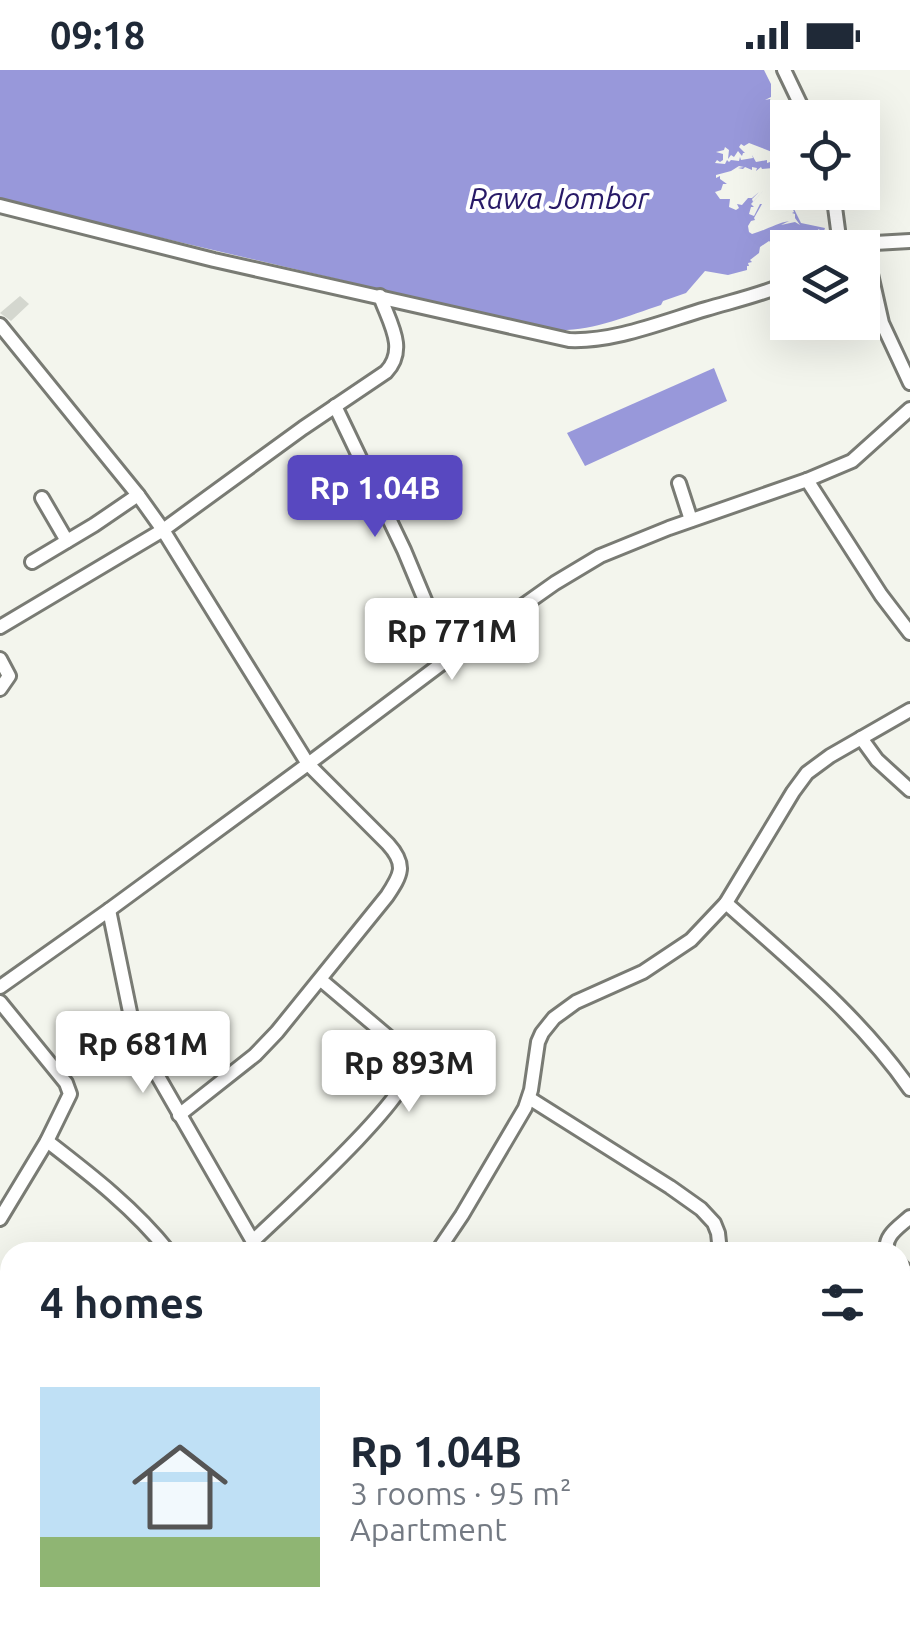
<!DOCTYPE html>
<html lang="en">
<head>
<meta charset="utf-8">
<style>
	body { margin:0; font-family:Ubuntu,sans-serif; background:#f2f2f3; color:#1f2937; height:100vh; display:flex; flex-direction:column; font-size:38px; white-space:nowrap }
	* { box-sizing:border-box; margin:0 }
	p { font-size:32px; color:#747a83 }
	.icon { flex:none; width:55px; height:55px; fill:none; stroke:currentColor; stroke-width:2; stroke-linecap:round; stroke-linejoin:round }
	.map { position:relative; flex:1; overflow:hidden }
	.drawer { position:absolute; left:0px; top:1172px; width:910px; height:392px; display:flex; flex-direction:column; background:#fff; border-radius:30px 30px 0 0; box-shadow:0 10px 40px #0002 }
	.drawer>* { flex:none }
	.tools { position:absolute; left:770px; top:30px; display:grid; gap:20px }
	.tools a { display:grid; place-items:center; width:110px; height:110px; border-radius:0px; background:#fff; box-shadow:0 10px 40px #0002; font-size:50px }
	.price { position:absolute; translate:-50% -85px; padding:0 22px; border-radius:10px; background:#fff; color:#222; font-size:32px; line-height:65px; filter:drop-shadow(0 2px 5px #0008) }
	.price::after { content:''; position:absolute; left:50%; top:60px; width:30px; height:22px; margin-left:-15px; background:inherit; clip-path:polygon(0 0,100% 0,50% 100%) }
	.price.active { background:#5848c0; color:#fff }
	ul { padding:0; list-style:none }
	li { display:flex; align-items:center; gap:30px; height:250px; padding:0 40px }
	li span { display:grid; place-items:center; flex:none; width:280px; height:200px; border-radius:0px; color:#555 }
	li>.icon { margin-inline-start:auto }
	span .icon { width:120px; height:120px; fill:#fffc; stroke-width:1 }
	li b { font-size:42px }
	h2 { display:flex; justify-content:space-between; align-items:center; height:120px; padding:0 40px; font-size:42px }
	.status { display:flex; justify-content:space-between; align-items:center; height:70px; padding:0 50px; background:#fff; direction:ltr }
	.status svg { height:28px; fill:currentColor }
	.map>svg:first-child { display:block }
</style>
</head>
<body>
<div class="status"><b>09:18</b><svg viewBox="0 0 49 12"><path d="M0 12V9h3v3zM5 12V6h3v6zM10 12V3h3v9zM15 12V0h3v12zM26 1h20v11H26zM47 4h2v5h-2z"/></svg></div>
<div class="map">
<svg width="910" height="1564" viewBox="0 0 910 1564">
	<rect width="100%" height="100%" fill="#f3f5ed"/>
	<path fill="#bbcf88" d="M 0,1238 L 10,1243 L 10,1555 L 319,1555 L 325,1564 L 0,1564 Z"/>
	<g fill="#9898da">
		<path d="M 0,0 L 764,0 L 771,14 L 771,27 L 765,30 L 770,29 L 773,36 L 771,42 L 774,41 L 775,44 L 773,46 L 776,47 L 776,53 L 780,53 L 784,59 L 780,61 L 787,64 L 787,77 L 786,78 L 787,84 L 784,75 L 778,77 L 782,80 L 782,85 L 774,77 L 772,82 L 749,73 L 744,76 L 741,74 L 739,77 L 745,83 L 743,83 L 742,86 L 738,81 L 734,87 L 731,85 L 728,89 L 729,80 L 725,77 L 724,80 L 716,82 L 723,84 L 723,90 L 720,92 L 717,90 L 715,93 L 725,94 L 727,90 L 729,92 L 731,90 L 739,91 L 740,87 L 741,90 L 753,88 L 752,85 L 756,92 L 767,90 L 767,93 L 770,92 L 771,94 L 778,89 L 783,92 L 786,90 L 787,98 L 784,104 L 787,117 L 782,105 L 787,92 L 778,92 L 775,96 L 772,95 L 773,98 L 762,99 L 761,97 L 756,101 L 757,98 L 752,97 L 752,100 L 745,97 L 743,99 L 738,98 L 744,97 L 739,96 L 731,101 L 716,105 L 716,108 L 720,106 L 720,109 L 727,114 L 723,114 L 721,120 L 715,122 L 720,129 L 730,129 L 729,137 L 736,140 L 739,138 L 737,134 L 742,135 L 748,128 L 752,128 L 759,122 L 752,129 L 753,132 L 764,120 L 751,134 L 754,137 L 751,137 L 749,144 L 754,146 L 760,134 L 762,134 L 754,148 L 755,150 L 751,151 L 748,156 L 749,162 L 752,164 C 764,161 777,153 789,151 L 781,155 L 795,152 L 800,155 L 795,148 L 795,144 L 792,143 L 794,142 L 790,132 L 793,131 L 789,125 L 790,123 L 794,130 L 792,135 L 801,153 L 825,158 L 823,164 L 818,164 L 821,163 L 819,159 L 811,165 L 812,162 L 810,161 L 800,167 L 790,166 L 793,171 L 797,170 L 796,172 L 792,172 L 792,175 L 788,169 L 775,170 L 777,175 L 774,177 L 770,177 L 773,174 L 769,171 L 760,177 L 759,183 L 750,190 L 752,192 L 748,193 L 749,196 L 747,196 L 747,200 L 728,205 L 705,201 L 686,223 L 663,231 L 661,235 C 627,246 591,262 554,260 L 0,130 Z"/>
		<path d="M 714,298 L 727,331 L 585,396 L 567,363 Z"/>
	</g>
	<path fill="#d4d7cf" d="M 20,226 L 29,234 L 11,251 L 0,243 Z"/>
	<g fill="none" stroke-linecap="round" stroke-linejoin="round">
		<defs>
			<g id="minor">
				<path d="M 784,0 L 807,48"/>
				<path d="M 833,122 L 840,175"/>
				<path d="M 0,136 L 214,190 L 569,270 C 614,272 662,252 706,239 C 733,231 761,225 788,213"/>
				<path d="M 864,173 L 882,253 L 910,313"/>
				<path d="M 840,175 L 910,171"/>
				<path d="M 0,255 L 138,425 L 163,460 L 308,694 L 388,774 C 407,795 401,805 387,826 L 277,962 L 255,985 L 179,1045"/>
				<path d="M 335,336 L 404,480 L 449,588"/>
				<path d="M 807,410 L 881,525 L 910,563"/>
				<path d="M 679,413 L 691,450"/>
				<path d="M 42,428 L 67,471"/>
				<path d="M 32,492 L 94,455 L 138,425"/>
				<path d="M 0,557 L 163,460 L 303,358 L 386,302 C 408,279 389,252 380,226"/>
				<path d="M 0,589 L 9,606 L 0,619"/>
				<path d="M 861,668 L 877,690 L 910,720"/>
				<path d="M 726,833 C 791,891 860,947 910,1019"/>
				<path d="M 109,840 L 131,947 L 140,975 L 259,1182"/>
				<path d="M 0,917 L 109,840 L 308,694 L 449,588 L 555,513 L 600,486 L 669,458 L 807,410 L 852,391 L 910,339"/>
				<path d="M 0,932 L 66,1013 L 70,1024 L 47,1071 L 0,1149"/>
				<path d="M 529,1028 L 670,1117 L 701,1139 L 714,1153 L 718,1163 L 720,1182"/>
				<path d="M 47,1071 C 91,1105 134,1138 169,1182"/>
				<path d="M 253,1171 C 283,1142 408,1030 411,996 C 411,988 409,987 405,981 L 321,910"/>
				<path d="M 437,1182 L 462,1145 L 525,1038 L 531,1020 L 538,972 L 542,963 L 554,948 L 576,932 L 643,902 L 691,870 L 726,833 L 793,722 L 807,703 L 830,686 L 910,640"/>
				<path d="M 888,1182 C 882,1167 899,1157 910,1147"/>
				<path d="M 900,1195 L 910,1205"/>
				<path d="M 900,1320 L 910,1313"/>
				<path d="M 900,1454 L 910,1476"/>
				<path d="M 900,1521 L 910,1518"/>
				<path d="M 508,1555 L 517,1564"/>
				<path d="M 426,1564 L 434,1555"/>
				<path d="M 568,1564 L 573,1555"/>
				<path d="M 705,1564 L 747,1555"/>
			</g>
		</defs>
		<use href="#minor" stroke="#797b74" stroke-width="18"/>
		<use href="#minor" stroke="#fff" stroke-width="12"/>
	</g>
	<g text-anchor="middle" stroke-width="8" stroke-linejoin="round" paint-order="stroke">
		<g font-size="30" font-style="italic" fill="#281a67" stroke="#fff">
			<text x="559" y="139">Rawa Jombor</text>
		</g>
	</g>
</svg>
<div class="tools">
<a><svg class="icon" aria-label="locate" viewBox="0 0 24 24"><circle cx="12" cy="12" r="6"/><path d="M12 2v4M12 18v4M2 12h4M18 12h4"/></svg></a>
<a><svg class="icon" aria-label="layers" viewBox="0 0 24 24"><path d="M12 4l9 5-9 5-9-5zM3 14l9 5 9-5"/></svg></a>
</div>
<b class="price active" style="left:375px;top:470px">Rp 1.04B</b>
<b class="price" style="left:452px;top:613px">Rp 771M</b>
<b class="price" style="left:143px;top:1026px">Rp 681M</b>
<b class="price" style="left:409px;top:1045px">Rp 893M</b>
<section class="drawer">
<h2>4 homes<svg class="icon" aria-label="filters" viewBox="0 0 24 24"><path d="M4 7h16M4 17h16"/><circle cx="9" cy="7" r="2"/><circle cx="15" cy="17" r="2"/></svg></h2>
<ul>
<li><span style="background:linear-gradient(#bfe0f5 75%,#8fb573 0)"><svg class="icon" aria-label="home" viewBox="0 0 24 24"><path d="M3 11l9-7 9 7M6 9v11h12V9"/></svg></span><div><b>Rp 1.04B</b><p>3 rooms · 95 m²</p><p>Apartment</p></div></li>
</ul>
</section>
</div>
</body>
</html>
